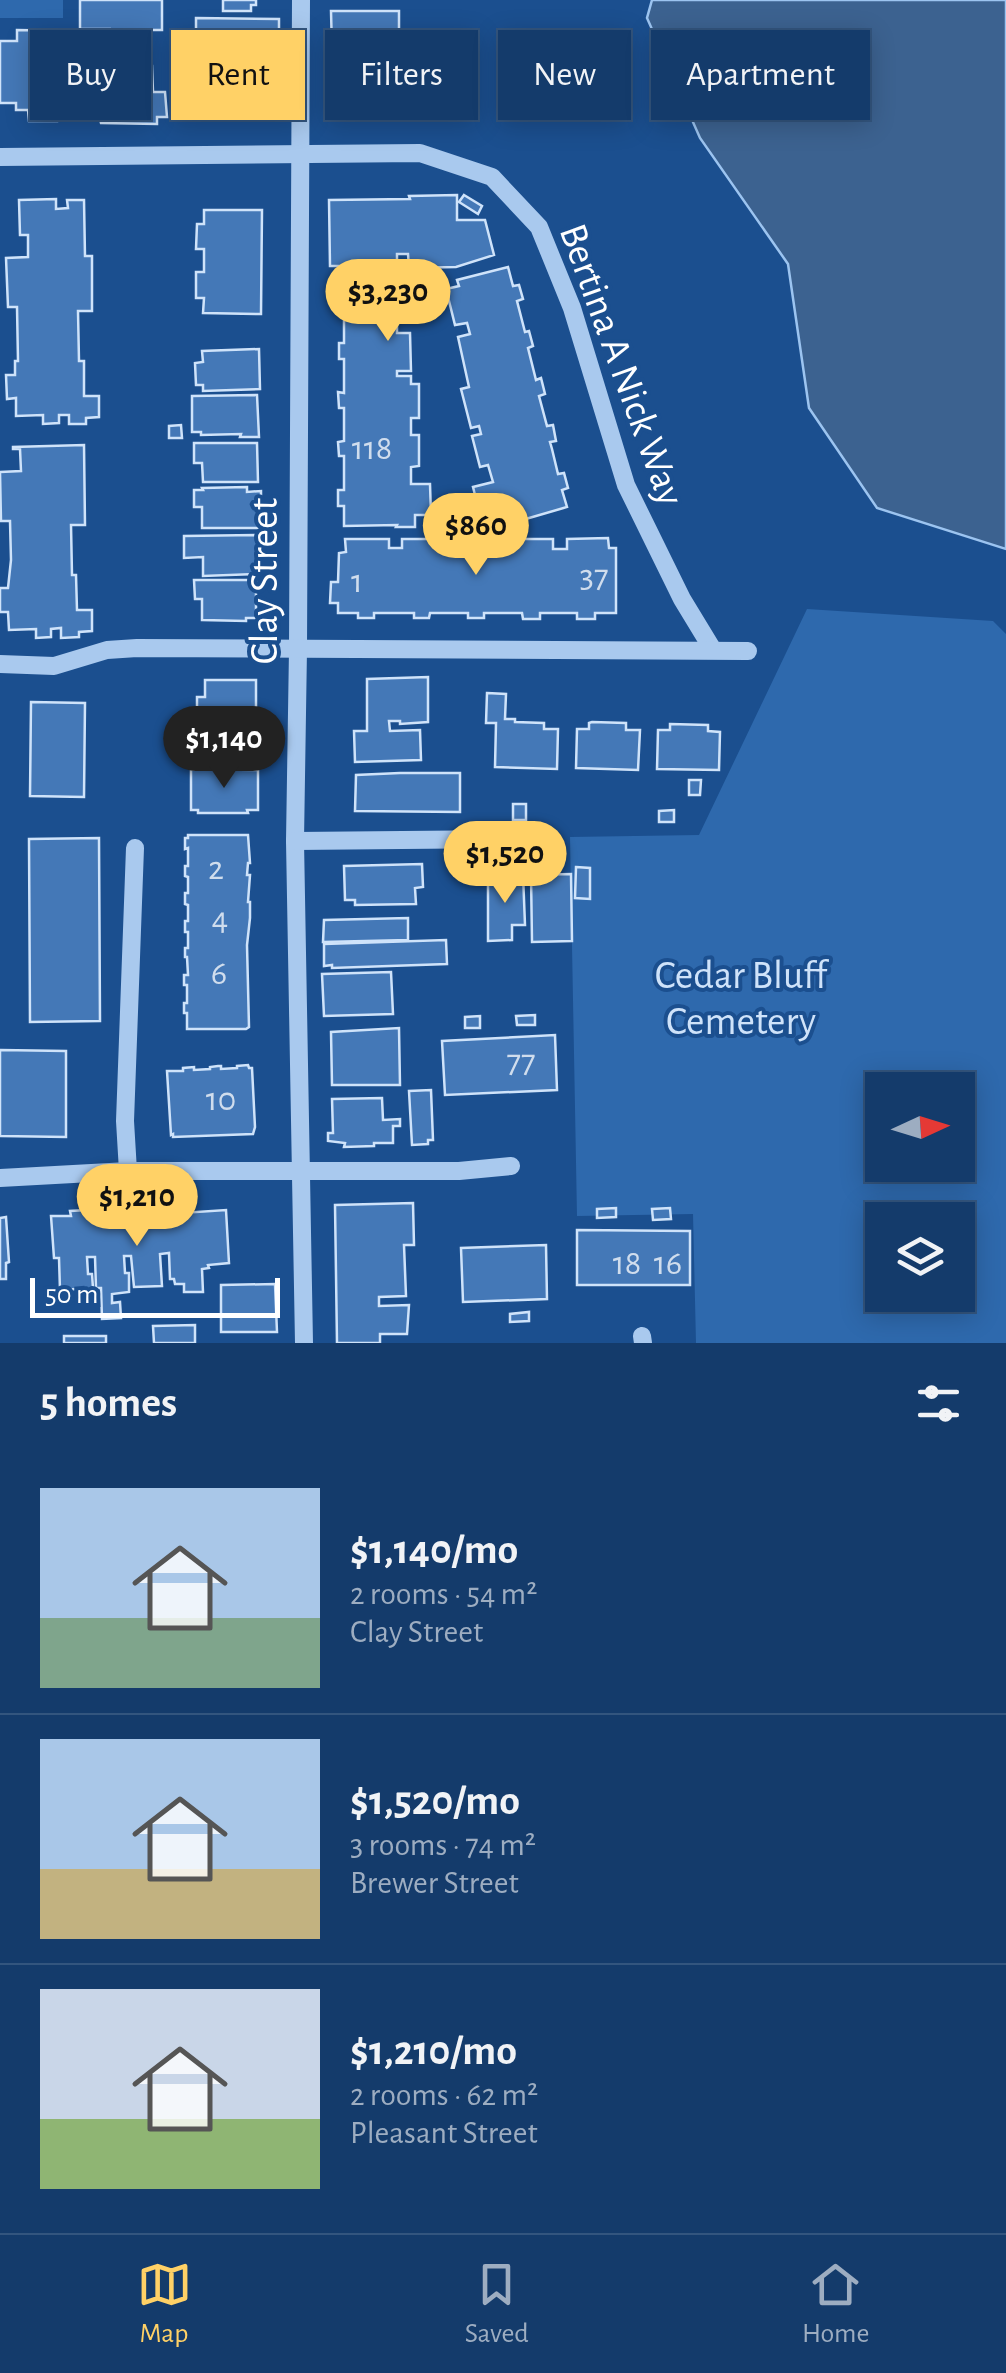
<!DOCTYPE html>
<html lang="en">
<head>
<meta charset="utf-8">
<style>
	body { margin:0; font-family:"Alegreya Sans",sans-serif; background:#1d4271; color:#f1f3f6; height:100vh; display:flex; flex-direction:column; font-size:38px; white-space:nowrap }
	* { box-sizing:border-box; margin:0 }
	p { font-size:32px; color:#9dadc1 }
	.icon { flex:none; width:55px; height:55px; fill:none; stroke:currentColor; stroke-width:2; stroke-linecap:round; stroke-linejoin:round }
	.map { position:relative; height:1343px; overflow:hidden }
	.details { display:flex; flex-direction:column; background:#143b6b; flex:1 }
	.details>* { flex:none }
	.banner { position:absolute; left:30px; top:30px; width:948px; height:90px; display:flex; gap:20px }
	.needle { width:65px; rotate:86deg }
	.fabs { position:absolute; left:865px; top:1072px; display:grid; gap:20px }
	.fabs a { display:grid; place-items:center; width:110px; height:110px; border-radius:0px; background:#143b6b; box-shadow:0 5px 25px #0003,0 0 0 2px #33557e; font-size:50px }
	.scale { position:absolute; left:30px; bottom:25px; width:250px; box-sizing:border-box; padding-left:10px; border:5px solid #fff; border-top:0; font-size:28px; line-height:35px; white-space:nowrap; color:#fff; -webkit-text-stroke:8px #1b4f8f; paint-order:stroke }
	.price { position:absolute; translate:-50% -85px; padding:0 22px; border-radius:35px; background:#ffd166; color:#111; font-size:32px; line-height:65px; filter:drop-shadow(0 2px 5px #0008) }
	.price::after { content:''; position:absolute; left:50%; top:60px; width:30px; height:22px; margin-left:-15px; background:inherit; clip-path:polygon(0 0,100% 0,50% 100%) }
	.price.selected { background:#222; color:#fff }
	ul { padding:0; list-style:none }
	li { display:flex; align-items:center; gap:30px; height:250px; padding:0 40px }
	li+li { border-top:2px solid #33557e }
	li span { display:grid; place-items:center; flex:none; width:280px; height:200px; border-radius:0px; color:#555 }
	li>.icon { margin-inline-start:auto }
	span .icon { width:120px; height:120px; fill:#fffc; stroke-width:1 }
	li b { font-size:42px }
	h2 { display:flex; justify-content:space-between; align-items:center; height:120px; padding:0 40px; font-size:42px }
	.pill { padding:0 35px; border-radius:0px; background:#143b6b; box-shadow:0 5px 25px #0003,0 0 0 2px #33557e; font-size:35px; line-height:90px }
	.pill.selected { background:#ffd166; color:#111 }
	.menu { display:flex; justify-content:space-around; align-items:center; height:140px; border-top:2px solid #33557e; background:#143b6b; font-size:28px; color:#9dadc1 }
	.menu a { display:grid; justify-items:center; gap:5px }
	.menu .selected { color:#ffd166 }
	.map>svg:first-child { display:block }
</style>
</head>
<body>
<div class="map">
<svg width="1006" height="1343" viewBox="0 0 1006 1343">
	<rect width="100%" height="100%" fill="#1b4f8f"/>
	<g fill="#2e69ad" fill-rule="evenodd">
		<rect x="0" y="0" width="63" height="18"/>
		<path d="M 807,609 L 993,621 L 1006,634 L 1006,1343 L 696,1343 L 693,1214 L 577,1216 L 570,837 L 699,835 ZM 882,1090 L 958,1090 L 958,1165 L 882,1165 ZM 882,1220 L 958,1220 L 958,1295 L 882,1295 Z"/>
	</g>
	<path fill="#3c6290" stroke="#9cc4f0" stroke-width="2.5" d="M 652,0 L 1006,0 L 1006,549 L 877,508 L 809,408 L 788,264 L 700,138 L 647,18 Z"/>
	<g fill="#4478b7" stroke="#cfe3fa" stroke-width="2.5">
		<path d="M 80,0 L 162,0 L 162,30 L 150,30 L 150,35 L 111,35 L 110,29 L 80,29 Z"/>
		<path d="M 223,0 L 256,0 L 256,5 L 251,5 L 251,11 L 223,11 Z"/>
		<path d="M 331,11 L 399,11 L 399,50 L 332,50 Z"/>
		<path d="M 196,18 L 279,19 L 279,41 L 234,42 L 234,50 L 210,50 L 210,40 L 196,41 Z"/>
		<path d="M 17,30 L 70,31 L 69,114 L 57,114 L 57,121 L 29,121 L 28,110 L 16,110 L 16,103 L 0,103 L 0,41 L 17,41 Z"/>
		<path d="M 137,66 L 152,66 L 153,92 L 165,92 L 167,117 L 157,117 L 157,124 L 101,123 L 99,115 L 99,71 L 124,71 L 124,81 L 137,81 Z"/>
		<path d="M 215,79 L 273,80 L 273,120 L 215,119 Z"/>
		<path d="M 457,195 L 457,220 L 485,220 L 494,255 L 456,267 L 409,268 L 408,254 L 397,254 L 397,284 L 411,284 L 411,322 L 397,322 L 397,333 L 410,333 L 411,371 L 397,371 L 397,376 L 411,376 L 411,384 L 419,384 L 419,418 L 411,418 L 411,435 L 419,435 L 419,466 L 411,467 L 411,484 L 430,484 L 431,515 L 415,515 L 415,527 L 396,527 L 397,525 L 344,526 L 344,506 L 338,506 L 338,490 L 344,490 L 344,456 L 339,456 L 338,442 L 344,441 L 344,408 L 339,408 L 338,392 L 344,393 L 344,359 L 339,359 L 339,343 L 344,343 L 344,310 L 339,310 L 338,295 L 344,295 L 344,277 L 347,277 L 347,266 L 330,266 L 329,200 L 410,199 L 409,196 Z"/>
		<path d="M 464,195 L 482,206 L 478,214 L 459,202 Z"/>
		<path d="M 56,199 L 56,209 L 68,208 L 67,200 L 84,200 L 85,256 L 92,256 L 92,311 L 78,311 L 79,361 L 84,361 L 84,396 L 99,396 L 99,417 L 86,418 L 86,424 L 69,424 L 69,415 L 59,415 L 59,423 L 43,424 L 43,415 L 16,416 L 16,398 L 7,399 L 6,375 L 15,375 L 15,361 L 18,361 L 17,307 L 8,307 L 6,258 L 28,257 L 28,235 L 20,235 L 19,200 Z"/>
		<path d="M 204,210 L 262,210 L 261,314 L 203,313 L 204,298 L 196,298 L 196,272 L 204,272 L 204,249 L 196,249 L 197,224 L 204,224 Z"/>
		<path d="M 508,267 L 513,286 L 519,285 L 523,299 L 517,301 L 525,332 L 529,331 L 533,346 L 528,348 L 536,380 L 541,378 L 545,394 L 539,396 L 547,426 L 553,425 L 556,441 L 550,442 L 552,449 L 558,474 L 564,473 L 568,488 L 562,490 L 567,507 L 498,527 L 495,515 L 481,519 L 473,487 L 493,482 L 488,465 L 480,467 L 472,436 L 481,434 L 479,426 L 471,428 L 461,389 L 469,387 L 458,337 L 470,334 L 467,323 L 455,325 L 446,289 L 459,286 L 457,280 Z"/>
		<path d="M 259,349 L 260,389 L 203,391 L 203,385 L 196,385 L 195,363 L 203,362 L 202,351 Z"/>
		<path d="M 257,395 L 259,437 L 240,437 L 241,434 L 201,435 L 201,432 L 192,432 L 192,396 Z"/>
		<path d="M 181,425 L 182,438 L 169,438 L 169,426 Z"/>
		<path d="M 194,443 L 257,443 L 258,482 L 203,482 L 202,463 L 194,463 Z"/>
		<path d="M 84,445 L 85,525 L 71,525 L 72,575 L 76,575 L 77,610 L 92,610 L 92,631 L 79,632 L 79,637 L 61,638 L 61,628 L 51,629 L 51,637 L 36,638 L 36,629 L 9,630 L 8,612 L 0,612 L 0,588 L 8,588 L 11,560 L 10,521 L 1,521 L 0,472 L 21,471 L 20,449 L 13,449 L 13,447 Z"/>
		<path d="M 247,487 L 247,492 L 261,491 L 261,528 L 202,528 L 202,507 L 194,507 L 194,490 L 203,490 L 202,488 Z"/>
		<path d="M 257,535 L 258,574 L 203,576 L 203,557 L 184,558 L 184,536 Z"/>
		<path d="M 608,538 L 609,548 L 616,548 L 616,613 L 595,613 L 595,619 L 577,619 L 577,613 L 540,613 L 540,619 L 523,619 L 522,613 L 484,613 L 484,618 L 468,618 L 468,613 L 430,613 L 429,618 L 414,618 L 414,613 L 374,613 L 374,618 L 358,618 L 358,613 L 338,613 L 338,603 L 330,603 L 331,582 L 338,582 L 339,553 L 346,552 L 345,539 L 389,539 L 389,548 L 402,548 L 402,539 L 444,539 L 444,548 L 456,548 L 456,540 L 499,539 L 499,548 L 512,548 L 512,539 L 553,539 L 553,549 L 567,549 L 567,539 Z"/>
		<path d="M 194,580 L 256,580 L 256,618 L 246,618 L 246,621 L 202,620 L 202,599 L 195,599 Z"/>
		<path d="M 428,677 L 428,722 L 400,724 L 400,721 L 389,721 L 390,731 L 420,730 L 421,760 L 355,762 L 354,731 L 367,731 L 367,679 Z"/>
		<path d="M 205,680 L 256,680 L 256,717 L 246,717 L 247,720 L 205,720 L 205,715 L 197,716 L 197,697 L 205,697 Z"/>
		<path d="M 487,693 L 506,694 L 505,719 L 515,719 L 515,722 L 544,723 L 544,729 L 558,729 L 557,769 L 495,767 L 496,723 L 486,723 Z"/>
		<path d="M 31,702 L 85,703 L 84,797 L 30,796 Z"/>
		<path d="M 592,722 L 626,723 L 626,730 L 640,730 L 638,770 L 576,768 L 577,729 L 589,729 L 589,723 Z"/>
		<path d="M 199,724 L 256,726 L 256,764 L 199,765 L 199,760 L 191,761 L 191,741 L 199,741 Z"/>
		<path d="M 670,724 L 708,725 L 708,731 L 720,732 L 719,770 L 657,769 L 658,730 L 670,730 Z"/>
		<path d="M 191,769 L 258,770 L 258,810 L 247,810 L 248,813 L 198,813 L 198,810 L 191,810 Z"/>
		<path d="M 400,773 L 460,773 L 460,812 L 355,811 L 356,775 Z"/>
		<path d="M 689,780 L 701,780 L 700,795 L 689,795 Z"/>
		<rect x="513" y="804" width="13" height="16"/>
		<path d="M 674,810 L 674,822 L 659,822 L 659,811 Z"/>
		<path d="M 188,835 L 248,835 L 250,863 L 248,863 L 247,875 L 250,875 L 248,902 L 250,902 L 250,918 L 247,945 L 249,1027 L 246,1029 L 187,1029 L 187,1013 L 184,1013 L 184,1003 L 187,1003 L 187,985 L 184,985 L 184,975 L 188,975 L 187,957 L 185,957 L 185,948 L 188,948 L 188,932 L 185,932 L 185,921 L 188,921 L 188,905 L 185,904 L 185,893 L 188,893 L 188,877 L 185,876 L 185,866 L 188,866 L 188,848 L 185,849 L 185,838 L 188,838 Z"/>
		<path d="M 99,838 L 100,1021 L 30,1022 L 29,839 Z"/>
		<path d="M 422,864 L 423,887 L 415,888 L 416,904 L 355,905 L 355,900 L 345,900 L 344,866 Z"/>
		<path d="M 576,867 L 590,868 L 590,899 L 575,898 Z"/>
		<path d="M 523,874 L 525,925 L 512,925 L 512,940 L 488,941 L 488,875 Z"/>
		<path d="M 571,874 L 572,941 L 532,942 L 531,875 Z"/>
		<path d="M 408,918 L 408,940 L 323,942 L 324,920 Z"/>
		<path d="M 446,940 L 447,964 L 332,968 L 332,965 L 324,966 L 324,944 Z"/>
		<path d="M 391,972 L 393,1014 L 324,1016 L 322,974 Z"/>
		<path d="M 535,1015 L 535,1025 L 517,1025 L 516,1016 Z"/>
		<path d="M 480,1016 L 480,1028 L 465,1028 L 465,1017 Z"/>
		<path d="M 399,1028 L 400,1085 L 332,1085 L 331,1032 Z"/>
		<path d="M 555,1035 L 557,1090 L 445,1095 L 442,1041 Z"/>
		<path d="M 0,1050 L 66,1051 L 66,1137 L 0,1136 Z"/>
		<path d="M 248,1065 L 249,1068 L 252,1068 L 255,1127 L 253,1134 L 173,1137 L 173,1134 L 171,1135 L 167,1071 L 183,1071 L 183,1068 L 194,1067 L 194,1070 L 210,1069 L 210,1067 L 218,1066 L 221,1066 L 221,1069 L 237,1068 L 237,1066 Z"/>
		<path d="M 431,1090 L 433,1140 L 428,1140 L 428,1144 L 412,1145 L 409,1091 Z"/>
		<path d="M 382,1098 L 383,1120 L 400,1119 L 400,1126 L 393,1126 L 393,1143 L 374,1143 L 374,1146 L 344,1147 L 345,1143 L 328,1141 L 328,1133 L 333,1133 L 332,1099 Z"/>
		<path d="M 413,1203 L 414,1245 L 404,1245 L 406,1296 L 379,1297 L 379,1306 L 409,1305 L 407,1334 L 380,1334 L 380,1343 L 337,1343 L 335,1205 Z"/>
		<path d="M 181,1206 L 182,1213 L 226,1210 L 229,1263 L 208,1265 L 209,1268 L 202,1269 L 203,1292 L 184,1292 L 184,1284 L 175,1284 L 174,1279 L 170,1279 L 169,1253 L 160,1254 L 162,1286 L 134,1287 L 131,1256 L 124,1256 L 125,1273 L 129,1273 L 129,1292 L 112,1294 L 112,1303 L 120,1302 L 121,1318 L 102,1319 L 101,1288 L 96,1288 L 95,1257 L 87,1257 L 88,1274 L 92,1274 L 93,1288 L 60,1290 L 59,1258 L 54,1258 L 51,1216 L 71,1216 L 70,1211 L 143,1207 L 143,1213 L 165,1212 L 165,1208 Z"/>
		<path d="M 616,1208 L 616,1217 L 597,1218 L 597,1209 Z"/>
		<path d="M 670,1208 L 671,1219 L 653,1220 L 652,1209 Z"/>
		<path d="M 6,1217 L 9,1262 L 6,1263 L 6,1279 L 0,1279 L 0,1218 Z"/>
		<path d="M 577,1230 L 690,1231 L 690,1285 L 577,1285 Z"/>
		<path d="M 546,1245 L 547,1299 L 463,1302 L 461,1248 Z"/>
		<path d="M 275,1284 L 277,1332 L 221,1332 L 221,1285 Z"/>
		<path d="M 529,1312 L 529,1321 L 510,1322 L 510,1314 Z"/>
		<path d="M 195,1325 L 195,1343 L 154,1343 L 153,1326 Z"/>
		<rect x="64" y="1336" width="42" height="7"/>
	</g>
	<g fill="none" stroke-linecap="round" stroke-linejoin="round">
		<g stroke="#a9c9ee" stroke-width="18">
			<path d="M 301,0 L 298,649 L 295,841 L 304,1343"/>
			<path d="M 0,157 L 420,153 L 492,177 L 539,227 L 572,308 L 626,485 L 682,599 L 713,650"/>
			<path d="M 0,664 L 54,666 L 107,650 L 137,648 L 748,651"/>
			<path d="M 295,841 L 519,839"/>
			<path d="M 128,1171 L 125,1121 L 135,848"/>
			<path d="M 0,1178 L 128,1171 L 459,1171 L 511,1166"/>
			<path d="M 642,1336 L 643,1343"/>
		</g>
	</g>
	<g text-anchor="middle" stroke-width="8" stroke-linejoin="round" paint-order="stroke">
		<g font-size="35" fill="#d0dded">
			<text x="372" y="459">118</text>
			<text x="594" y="587">37</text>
			<text x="357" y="592">1</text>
			<text x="216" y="879">2</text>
			<text x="220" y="930">4</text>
			<text x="219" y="984">6</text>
			<text x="521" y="1072">77</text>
			<text x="221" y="1110">10</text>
			<text x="627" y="1274">18</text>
			<text x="668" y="1274">16</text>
		</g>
		<g font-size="40" fill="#fff" stroke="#1b4f8f">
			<text transform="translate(623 364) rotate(70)" y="14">Bertina A Nick Way</text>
			<text transform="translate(263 581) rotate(-90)" y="14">Clay Street</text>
		</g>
		<g font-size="40" fill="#cfe3fa" stroke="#1b4f8f">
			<text x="741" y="988">Cedar Bluff<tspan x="741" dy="46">Cemetery</tspan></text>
		</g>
	</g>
</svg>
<div class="fabs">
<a><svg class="needle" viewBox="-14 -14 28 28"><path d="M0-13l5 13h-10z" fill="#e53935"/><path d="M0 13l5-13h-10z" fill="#9dadc1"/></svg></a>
<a><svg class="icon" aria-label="layers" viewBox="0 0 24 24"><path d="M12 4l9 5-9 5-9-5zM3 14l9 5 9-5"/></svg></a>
</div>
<div class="scale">50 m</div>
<b class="price" style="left:388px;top:344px">$3,230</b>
<b class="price" style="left:476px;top:578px">$860</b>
<b class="price selected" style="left:224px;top:791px">$1,140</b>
<b class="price" style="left:505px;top:906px">$1,520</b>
<b class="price" style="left:137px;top:1249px">$1,210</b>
<div class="banner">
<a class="pill">Buy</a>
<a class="pill selected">Rent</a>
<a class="pill">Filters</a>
<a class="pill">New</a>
<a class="pill">Apartment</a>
</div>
</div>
<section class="details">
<h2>5 homes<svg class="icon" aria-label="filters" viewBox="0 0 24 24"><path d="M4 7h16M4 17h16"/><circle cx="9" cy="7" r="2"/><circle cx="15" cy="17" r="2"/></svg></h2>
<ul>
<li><span style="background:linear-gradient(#a9c7e8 65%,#7fa58c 0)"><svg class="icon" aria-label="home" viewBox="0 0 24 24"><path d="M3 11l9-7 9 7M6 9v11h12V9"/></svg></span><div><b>$1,140/mo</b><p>2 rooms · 54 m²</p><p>Clay Street</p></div></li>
<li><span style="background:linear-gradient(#a9c7e8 65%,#c2b280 0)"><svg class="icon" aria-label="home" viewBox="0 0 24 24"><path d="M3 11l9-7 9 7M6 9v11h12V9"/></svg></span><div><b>$1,520/mo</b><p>3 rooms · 74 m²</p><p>Brewer Street</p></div></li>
<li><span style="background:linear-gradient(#c9d6e8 65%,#8fb573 0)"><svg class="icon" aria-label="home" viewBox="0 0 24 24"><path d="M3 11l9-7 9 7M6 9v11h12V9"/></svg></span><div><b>$1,210/mo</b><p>2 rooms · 62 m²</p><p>Pleasant Street</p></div></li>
</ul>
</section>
<nav class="menu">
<a class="selected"><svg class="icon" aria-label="map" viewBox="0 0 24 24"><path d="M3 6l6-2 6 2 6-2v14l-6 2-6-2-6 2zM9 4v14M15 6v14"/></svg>Map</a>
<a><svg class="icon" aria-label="saved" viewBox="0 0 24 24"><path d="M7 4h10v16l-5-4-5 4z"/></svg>Saved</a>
<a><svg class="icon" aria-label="home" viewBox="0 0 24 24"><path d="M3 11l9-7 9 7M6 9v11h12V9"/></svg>Home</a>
</nav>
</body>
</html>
